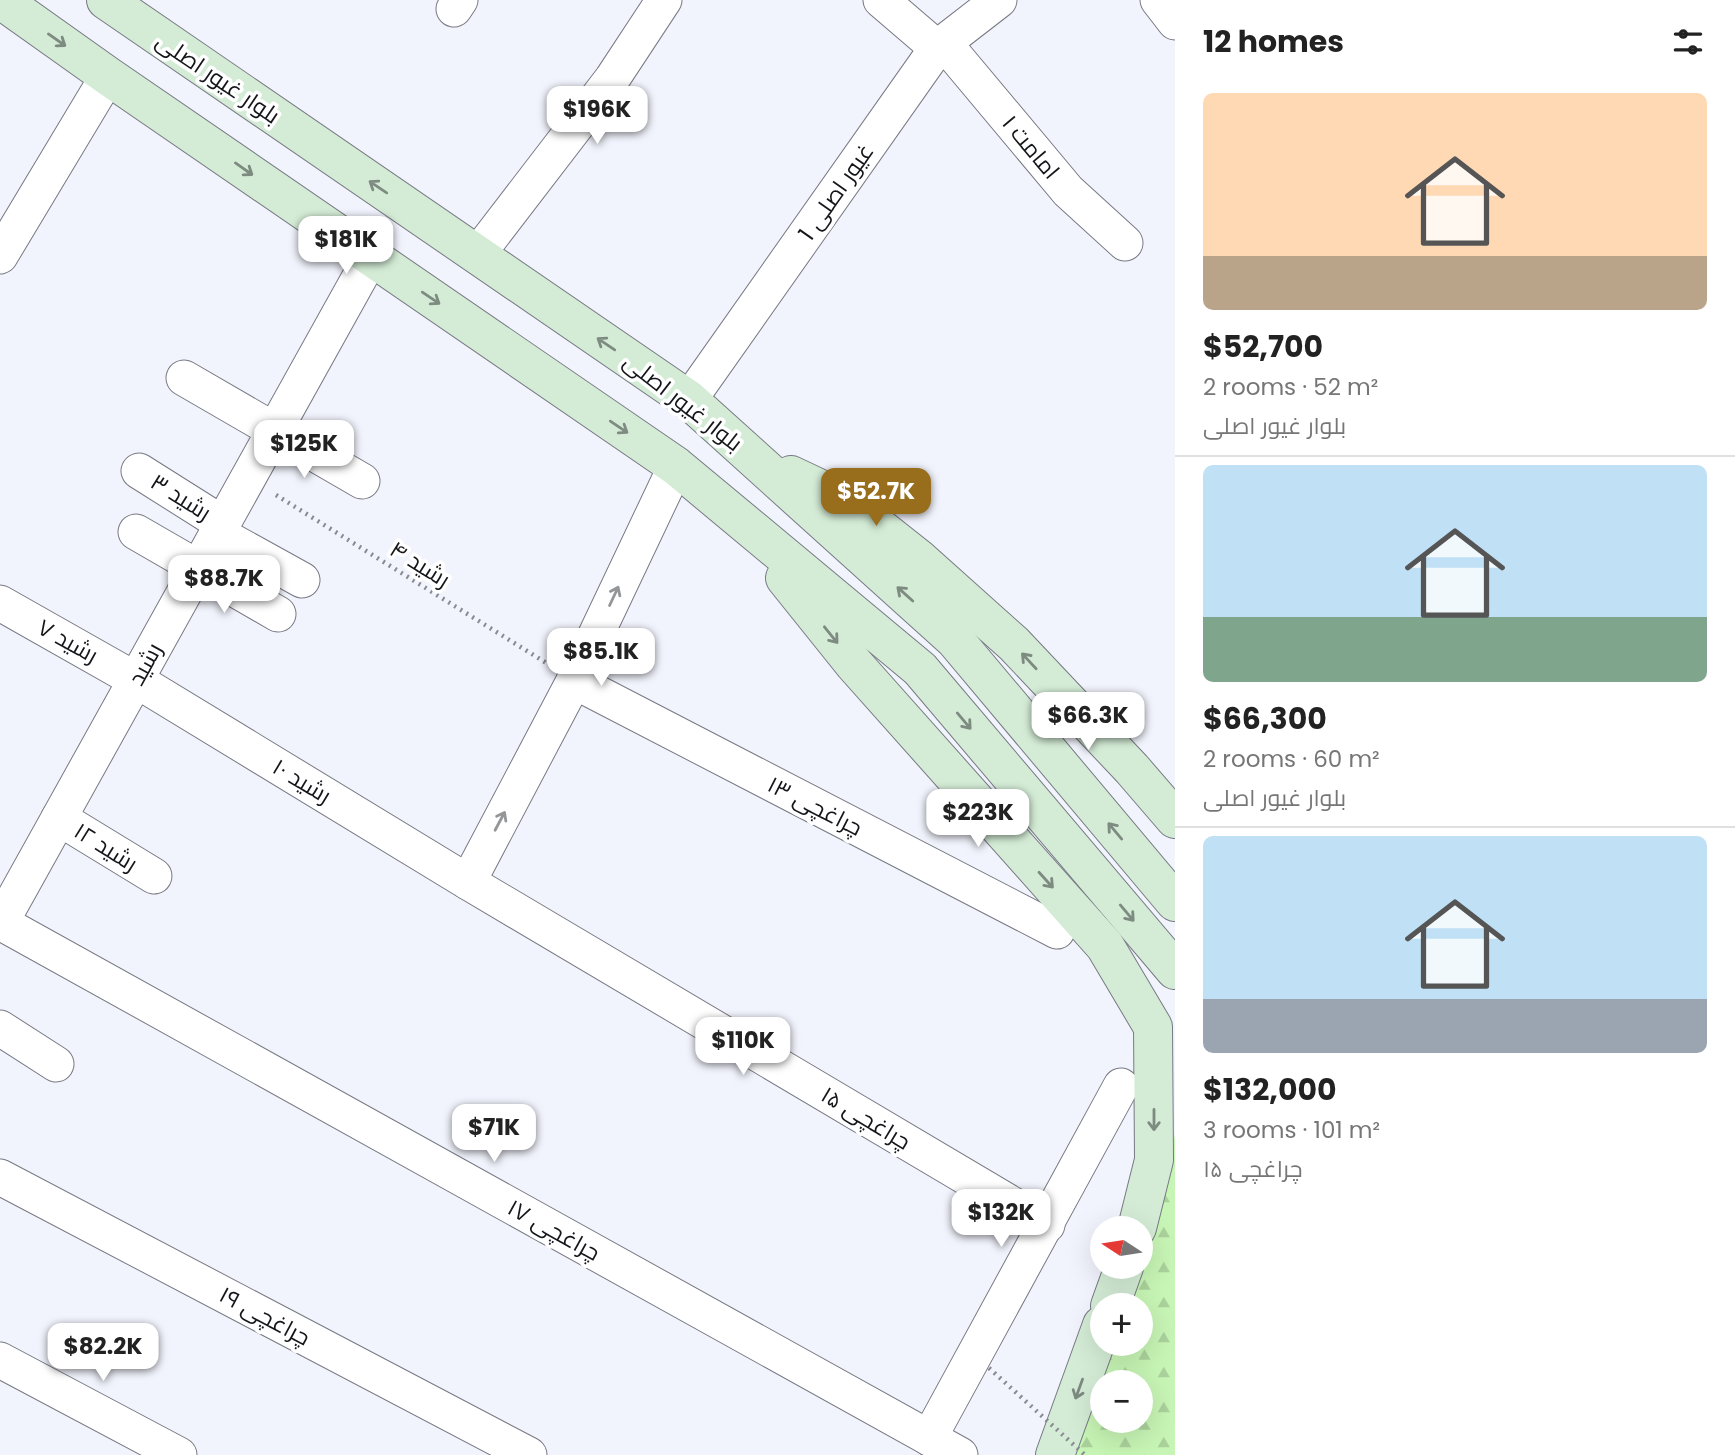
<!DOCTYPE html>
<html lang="en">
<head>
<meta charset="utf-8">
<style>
	body { margin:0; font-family:Poppins,Cairo,sans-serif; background:#f2f2f2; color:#222; height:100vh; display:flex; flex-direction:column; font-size:26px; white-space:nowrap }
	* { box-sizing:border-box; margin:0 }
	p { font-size:23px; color:#767676 }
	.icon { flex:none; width:38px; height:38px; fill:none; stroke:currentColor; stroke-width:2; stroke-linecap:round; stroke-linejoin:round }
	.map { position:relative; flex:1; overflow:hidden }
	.sheet { display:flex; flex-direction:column; background:#fff; width:560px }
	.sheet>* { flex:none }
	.needle { width:46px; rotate:282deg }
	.fabs { position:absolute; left:1090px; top:1216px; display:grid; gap:14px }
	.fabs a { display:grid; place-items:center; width:63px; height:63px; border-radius:50%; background:#fff; box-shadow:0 7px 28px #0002; font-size:35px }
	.price { position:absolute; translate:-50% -60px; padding:0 16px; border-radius:14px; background:#fff; color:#222; font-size:23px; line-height:46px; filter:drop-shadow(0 2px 4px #0008) }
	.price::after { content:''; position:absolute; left:50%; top:42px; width:21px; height:16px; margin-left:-10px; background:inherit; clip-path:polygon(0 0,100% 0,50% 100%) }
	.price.on { background:#986d1b; color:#fff }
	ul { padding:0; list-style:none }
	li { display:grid; align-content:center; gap:14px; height:371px; padding:0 28px }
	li+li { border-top:2px solid #e0e0e0 }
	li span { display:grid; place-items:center; height:217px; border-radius:10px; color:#555 }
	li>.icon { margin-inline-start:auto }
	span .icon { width:126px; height:126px; fill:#fffc; stroke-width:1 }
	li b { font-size:30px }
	h2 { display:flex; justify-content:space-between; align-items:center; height:84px; padding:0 28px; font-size:30px }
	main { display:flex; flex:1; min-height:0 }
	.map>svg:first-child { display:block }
</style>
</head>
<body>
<main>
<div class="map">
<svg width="1175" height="1455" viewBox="0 0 1175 1455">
	<defs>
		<pattern id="forest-firs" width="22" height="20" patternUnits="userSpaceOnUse" patternTransform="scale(1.75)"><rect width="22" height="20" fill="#c7f5b5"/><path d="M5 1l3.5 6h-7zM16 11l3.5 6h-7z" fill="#aad19b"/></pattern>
	</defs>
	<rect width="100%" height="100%" fill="#f2f4fd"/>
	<path fill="url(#forest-firs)" fill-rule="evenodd" d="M 1166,1111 L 1175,1139 L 1175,1455 L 1076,1455 L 1112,1344 L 1141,1344 L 1141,1306 L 1124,1305 L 1141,1267 L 1141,1254 L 1159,1198 ZM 1102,1382 L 1141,1382 L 1141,1421 L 1102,1421 Z"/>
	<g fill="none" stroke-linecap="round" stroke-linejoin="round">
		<defs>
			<g id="street">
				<path d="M 881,0 L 937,48"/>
				<path d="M 1158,0 L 1175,22"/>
				<path d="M 454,9 L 460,0"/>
				<path d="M 945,44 L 1068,191 L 1125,243"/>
				<path d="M 477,255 L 612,79 L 664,0"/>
				<path d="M 0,256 L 108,76"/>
				<path d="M 184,378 L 362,481"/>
				<path d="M 689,400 L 937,48 L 999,0"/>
				<path d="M 139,471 L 223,524"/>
				<path d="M 136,532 L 278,614"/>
				<path d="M 217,533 L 302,580"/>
				<path d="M 0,603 L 136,680 L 468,882 L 1047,1225"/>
				<path d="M 574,681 L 1057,931"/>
				<path d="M 59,818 L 154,876"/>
				<path d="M 468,882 L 574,681 L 676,466"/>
				<path d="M 0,922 L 960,1455"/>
				<path d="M 0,924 L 371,257"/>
				<path d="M 0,1028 L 56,1064"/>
				<path d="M 0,1177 L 529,1455"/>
				<path d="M 0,1360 L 179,1455"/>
				<path d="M 929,1438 L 1121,1086"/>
			</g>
			<g id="secondary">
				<path d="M 1,0 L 108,76 L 676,466 L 920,669 L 1175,970"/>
				<path d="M 106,0 L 689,400 L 955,640 L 1175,902"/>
				<path d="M 791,475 L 846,501 L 919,559 L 1014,644 L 1132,769 L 1175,819"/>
				<path d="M 785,578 L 854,664 L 1105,946 L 1153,1027 L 1154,1160 L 1137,1228"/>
				<path d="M 1110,1306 L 1124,1267"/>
				<path d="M 1055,1455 L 1102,1325"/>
			</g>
		</defs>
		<use href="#street" stroke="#777984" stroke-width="37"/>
		<use href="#secondary" stroke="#777984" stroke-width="40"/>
		<path stroke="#898a91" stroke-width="4.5" stroke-dasharray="2 5" stroke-linecap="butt" d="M 276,495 L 548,664"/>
		<use href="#street" stroke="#fff" stroke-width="35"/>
		<use href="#secondary" stroke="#d4ecd6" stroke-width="38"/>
		<path stroke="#898a91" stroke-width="4.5" stroke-dasharray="2 5" stroke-linecap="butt" d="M 989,1368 L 1085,1455"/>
	</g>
	<defs><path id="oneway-shaft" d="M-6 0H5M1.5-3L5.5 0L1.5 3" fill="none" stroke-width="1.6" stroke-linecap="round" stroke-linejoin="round" transform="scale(1.75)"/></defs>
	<g stroke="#7e8b81">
		<use href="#oneway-shaft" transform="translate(57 40) rotate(35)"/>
		<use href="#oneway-shaft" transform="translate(244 169) rotate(35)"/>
		<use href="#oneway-shaft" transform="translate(378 187) rotate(-146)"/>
		<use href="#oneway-shaft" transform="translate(431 298) rotate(34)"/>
		<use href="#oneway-shaft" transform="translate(606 344) rotate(-146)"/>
		<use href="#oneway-shaft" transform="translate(619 427) rotate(34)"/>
		<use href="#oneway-shaft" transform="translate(905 594) rotate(-138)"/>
		<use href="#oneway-shaft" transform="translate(831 635) rotate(51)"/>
		<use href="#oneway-shaft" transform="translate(1029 661) rotate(-133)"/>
		<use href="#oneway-shaft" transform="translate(964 721) rotate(50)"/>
		<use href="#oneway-shaft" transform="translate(1115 831) rotate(-130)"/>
		<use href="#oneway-shaft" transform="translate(1046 880) rotate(48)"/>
		<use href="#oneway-shaft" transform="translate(1127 913) rotate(50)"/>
		<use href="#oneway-shaft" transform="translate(1154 1120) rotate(90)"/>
		<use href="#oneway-shaft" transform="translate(1079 1389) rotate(110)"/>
	</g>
	<g stroke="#959698">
		<use href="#oneway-shaft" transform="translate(614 596) rotate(-65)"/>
		<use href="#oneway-shaft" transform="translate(500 821) rotate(-62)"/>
	</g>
	<g text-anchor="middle" stroke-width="7" stroke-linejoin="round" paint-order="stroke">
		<g font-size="23" fill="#141519" stroke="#fff">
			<text transform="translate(218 78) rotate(34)" y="8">بلوار غیور اصلی</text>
			<text transform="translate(1031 147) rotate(50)" y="8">امامت ۱</text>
			<text transform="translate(836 192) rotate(-55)" y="8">غیور اصلی 1</text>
			<text transform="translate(683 402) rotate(38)" y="8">بلوار غیور اصلی</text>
			<text transform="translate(181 497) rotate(32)" y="8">رشید ۳</text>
			<text transform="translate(420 564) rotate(32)" y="8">رشید ۴</text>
			<text transform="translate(68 641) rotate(29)" y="8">رشید ۷</text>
			<text transform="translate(145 664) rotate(-61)" y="8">رشید</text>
			<text transform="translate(302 781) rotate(31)" y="8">رشید ۱۰</text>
			<text transform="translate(815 806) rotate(27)" y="8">چراغچی ۱۳</text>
			<text transform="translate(106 847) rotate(32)" y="8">رشید ۱۲</text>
			<text transform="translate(866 1118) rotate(31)" y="8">چراغچی ۱۵</text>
			<text transform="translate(554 1230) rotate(29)" y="8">چراغچی ۱۷</text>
			<text transform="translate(265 1316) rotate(28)" y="8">چراغچی ۱۹</text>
		</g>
	</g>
</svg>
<div class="fabs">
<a><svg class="needle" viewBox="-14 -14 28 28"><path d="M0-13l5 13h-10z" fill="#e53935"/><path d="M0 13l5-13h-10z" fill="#767676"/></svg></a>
<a>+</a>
<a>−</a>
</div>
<b class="price" style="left:597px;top:146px">$196K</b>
<b class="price" style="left:346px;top:276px">$181K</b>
<b class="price" style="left:304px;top:480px">$125K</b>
<b class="price on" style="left:876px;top:528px">$52.7K</b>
<b class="price" style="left:224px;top:615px">$88.7K</b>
<b class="price" style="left:601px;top:688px">$85.1K</b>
<b class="price" style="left:1088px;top:752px">$66.3K</b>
<b class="price" style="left:978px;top:849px">$223K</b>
<b class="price" style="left:743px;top:1077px">$110K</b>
<b class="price" style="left:494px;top:1164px">$71K</b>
<b class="price" style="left:1001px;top:1249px">$132K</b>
<b class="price" style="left:103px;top:1383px">$82.2K</b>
</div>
<section class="sheet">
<h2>12 homes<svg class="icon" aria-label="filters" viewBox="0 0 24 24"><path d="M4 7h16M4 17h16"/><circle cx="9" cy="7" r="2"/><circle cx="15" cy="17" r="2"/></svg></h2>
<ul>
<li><span style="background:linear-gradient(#ffd9b3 75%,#b9a48a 0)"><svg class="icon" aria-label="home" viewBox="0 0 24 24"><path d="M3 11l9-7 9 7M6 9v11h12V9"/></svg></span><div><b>$52,700</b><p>2 rooms · 52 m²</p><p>بلوار غیور اصلی</p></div></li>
<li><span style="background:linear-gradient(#bfe0f5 70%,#7fa58c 0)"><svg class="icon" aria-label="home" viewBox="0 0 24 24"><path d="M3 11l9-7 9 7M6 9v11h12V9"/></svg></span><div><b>$66,300</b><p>2 rooms · 60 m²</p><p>بلوار غیور اصلی</p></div></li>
<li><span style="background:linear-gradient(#bfe0f5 75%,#9aa5b1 0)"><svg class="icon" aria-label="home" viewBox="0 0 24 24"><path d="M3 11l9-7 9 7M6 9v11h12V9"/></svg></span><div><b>$132,000</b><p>3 rooms · 101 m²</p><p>چراغچی ۱۵</p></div></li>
</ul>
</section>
</main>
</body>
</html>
